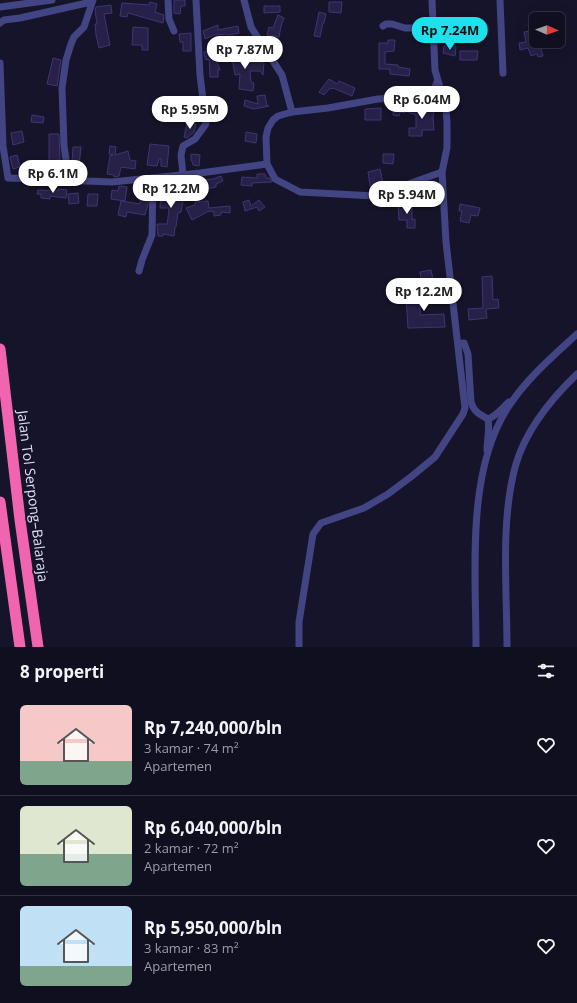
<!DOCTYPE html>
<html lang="id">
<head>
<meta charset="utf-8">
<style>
	body { margin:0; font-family:"Open Sans",sans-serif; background:#1e1d2d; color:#f1f3f6; height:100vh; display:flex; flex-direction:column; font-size:15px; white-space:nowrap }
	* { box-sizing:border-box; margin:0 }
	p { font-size:13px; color:#9c9ca5 }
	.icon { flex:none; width:22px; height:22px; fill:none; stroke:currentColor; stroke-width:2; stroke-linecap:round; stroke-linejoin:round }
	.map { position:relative; height:647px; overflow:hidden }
	.side { display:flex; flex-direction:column; background:#100f20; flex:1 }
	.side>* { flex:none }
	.needle { width:26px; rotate:92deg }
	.fabs { position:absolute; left:529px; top:12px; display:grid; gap:8px }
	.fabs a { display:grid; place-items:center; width:36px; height:36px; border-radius:6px; background:#100f20; box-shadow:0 4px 16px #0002,0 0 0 1px #302f3e; font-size:20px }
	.price { position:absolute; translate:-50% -34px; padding:0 9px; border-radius:14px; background:#fff; color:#222; font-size:13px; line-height:26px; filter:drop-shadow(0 1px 2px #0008) }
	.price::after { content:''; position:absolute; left:50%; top:24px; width:12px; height:9px; margin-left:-6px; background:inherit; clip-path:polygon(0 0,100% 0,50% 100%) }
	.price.on { background:#1de2eb; color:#111 }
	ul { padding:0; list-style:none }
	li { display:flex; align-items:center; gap:12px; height:100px; padding:0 20px }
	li+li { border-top:1px solid #302f3e }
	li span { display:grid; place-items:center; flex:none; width:112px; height:80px; border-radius:6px; color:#555 }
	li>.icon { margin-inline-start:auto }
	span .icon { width:48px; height:48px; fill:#fffc; stroke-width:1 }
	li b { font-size:17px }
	h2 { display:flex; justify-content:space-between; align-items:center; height:48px; padding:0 20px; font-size:17px }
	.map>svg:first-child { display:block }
</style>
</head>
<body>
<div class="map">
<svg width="577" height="647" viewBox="0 0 577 647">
	<rect width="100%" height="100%" fill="#16142a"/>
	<g fill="#272149" stroke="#3e3573">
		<path d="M 174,0 L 185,0 L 185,6 L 181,6 L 180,14 L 174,13 Z"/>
		<path d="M 150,2 L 157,4 L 155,12 L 164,15 L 163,23 L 128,13 L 127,17 L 120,16 L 122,3 L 149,5 Z"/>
		<path d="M 329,2 L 342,2 L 341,13 L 329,12 Z"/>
		<path d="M 111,5 L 112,13 L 104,14 L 110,45 L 99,48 L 96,35 L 95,24 L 97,24 L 95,10 L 96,7 Z"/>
		<path d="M 264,6 L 280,6 L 280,12 L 264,13 Z"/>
		<path d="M 319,12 L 326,14 L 324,23 L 323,23 L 320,37 L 314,36 Z"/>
		<path d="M 278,15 L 284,18 L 281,26 L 279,37 L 267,35 L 269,27 L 273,28 Z"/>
		<path d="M 218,25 L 218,30 L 238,26 L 239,33 L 228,35 L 227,34 L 214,35 L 205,39 L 203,31 Z"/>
		<path d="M 133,27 L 148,28 L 148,50 L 142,50 L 142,45 L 132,45 Z"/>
		<path d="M 531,31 L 534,45 L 540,44 L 543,56 L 538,57 L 537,54 L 531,56 L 528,48 L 520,50 L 519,43 L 526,42 L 524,32 Z"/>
		<path d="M 191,33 L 191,51 L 183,51 L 183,42 L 180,42 L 179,34 Z"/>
		<path d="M 388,40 L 395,40 L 394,51 L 385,52 L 385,64 L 398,65 L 398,67 L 410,69 L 409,76 L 390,74 L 390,69 L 379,69 L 379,43 L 388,43 Z"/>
		<path d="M 444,46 L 456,47 L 455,56 L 443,53 Z"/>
		<path d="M 212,49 L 220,70 L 218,70 L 218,77 L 210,77 L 209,59 L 206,60 L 204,55 L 204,52 Z"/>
		<path d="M 245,50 L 246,62 L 264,62 L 263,75 L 260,71 L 250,71 L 251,82 L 254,83 L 253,91 L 239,89 L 240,74 L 235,75 L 231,53 Z"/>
		<path d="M 460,51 L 478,51 L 477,60 L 460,60 Z"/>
		<path d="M 53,58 L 61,60 L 57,86 L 47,84 Z"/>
		<path d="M 329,79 L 337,84 L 339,81 L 355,88 L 352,96 L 333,88 L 332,89 L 330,88 L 324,95 L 319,92 Z"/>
		<path d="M 265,95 L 267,106 L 269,106 L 254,109 L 244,106 L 245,100 L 258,104 L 257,96 Z"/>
		<path d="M 224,101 L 225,110 L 210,112 L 208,103 Z"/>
		<path d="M 428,103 L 435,104 L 433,117 L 434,130 L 422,130 L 422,136 L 409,136 L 409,128 L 416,128 L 416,115 L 407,112 L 409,105 L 426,112 Z"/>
		<path d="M 394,105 L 405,107 L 405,113 L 400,112 L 399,116 L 393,115 Z"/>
		<path d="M 381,108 L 381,120 L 365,120 L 365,109 Z"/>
		<path d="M 32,115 L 44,117 L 43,123 L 31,122 Z"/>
		<path d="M 187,123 L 196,124 L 194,132 L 187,138 L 184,137 Z"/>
		<path d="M 22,131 L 24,142 L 13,145 L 11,133 Z"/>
		<path d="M 246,132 L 257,134 L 256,143 L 245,141 Z"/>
		<path d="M 49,134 L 59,134 L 60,160 L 49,161 Z"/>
		<path d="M 150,144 L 169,146 L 167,167 L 161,166 L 161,159 L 159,159 L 157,166 L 147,165 Z"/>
		<path d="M 110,146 L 116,147 L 115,155 L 128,151 L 130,160 L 136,161 L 135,169 L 121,167 L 119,176 L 114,177 L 114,175 L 107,174 L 110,156 L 113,155 L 109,154 Z"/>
		<path d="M 73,147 L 81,147 L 78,175 L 73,174 L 72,163 Z"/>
		<path d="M 191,154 L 200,155 L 199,166 L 193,165 L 192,161 L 191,161 Z"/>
		<path d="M 383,154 L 394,154 L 393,164 L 383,163 Z"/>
		<path d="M 17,155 L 20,167 L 13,169 L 10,157 Z"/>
		<path d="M 39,166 L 50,166 L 50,175 L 39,174 Z"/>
		<path d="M 380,169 L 384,187 L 371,191 L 368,172 Z"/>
		<path d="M 257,174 L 265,174 L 266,178 L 269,178 L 272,182 L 252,183 L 252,186 L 241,185 L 242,177 L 257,178 Z"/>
		<path d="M 221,176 L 223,181 L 216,184 L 216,187 L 201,190 L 200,180 L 213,179 Z"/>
		<path d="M 119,186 L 127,187 L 125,201 L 111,199 L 112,190 L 118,191 Z"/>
		<path d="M 162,186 L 185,191 L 181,212 L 178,213 L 176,227 L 175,227 L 174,236 L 163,234 L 163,236 L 158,236 L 157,224 L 167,224 L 168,218 L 169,208 L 160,208 Z"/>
		<path d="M 142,188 L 148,189 L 148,204 L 145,215 L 127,212 L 126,217 L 118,215 L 121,201 L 140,204 Z"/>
		<path d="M 58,189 L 67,190 L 66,198 L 50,196 L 50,199 L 41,198 L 41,194 L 37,194 L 38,190 L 58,191 Z"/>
		<path d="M 432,191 L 432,199 L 421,200 L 420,192 Z"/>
		<path d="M 78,193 L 79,203 L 69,204 L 68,194 Z"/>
		<path d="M 88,194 L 98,194 L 97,206 L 87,206 Z"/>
		<path d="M 249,200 L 251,206 L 259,200 L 265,207 L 259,211 L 257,207 L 245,211 L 243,202 Z"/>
		<path d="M 208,201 L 209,208 L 230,206 L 230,213 L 221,212 L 221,215 L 214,216 L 214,212 L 209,211 L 192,220 L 186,208 L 195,205 L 195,202 Z"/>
		<path d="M 398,204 L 412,204 L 412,220 L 415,219 L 415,228 L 407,228 L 407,220 L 399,220 Z"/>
		<path d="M 460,204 L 480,208 L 478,216 L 471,215 L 469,223 L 460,221 L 462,211 L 459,211 Z"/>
		<path d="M 431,270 L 433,279 L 421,281 L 420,272 Z"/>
		<path d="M 492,276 L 493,300 L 498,299 L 499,308 L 486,309 L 487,318 L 469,320 L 468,309 L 483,308 L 482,277 Z"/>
		<path d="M 441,291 L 442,301 L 420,303 L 420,315 L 444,314 L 445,327 L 408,328 L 406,297 L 429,296 L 429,293 Z"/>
	</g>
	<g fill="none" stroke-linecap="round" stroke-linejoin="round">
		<g stroke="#434484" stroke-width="7">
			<path d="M 168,0 L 169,19 L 174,31"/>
			<path d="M 244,0 L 251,27 L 282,75 L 292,112"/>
			<path d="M 500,0 L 503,73"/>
			<path d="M 0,7 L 52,0"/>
			<path d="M 0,23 L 4,20 L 20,18 L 91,2"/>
			<path d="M 383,26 L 386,24 L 392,24 L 405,28 L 433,28"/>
			<path d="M 0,63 L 3,146 L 8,178 L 112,182 L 200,173 L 267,164"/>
			<path d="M 437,82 L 434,90 L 424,96 L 378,99 L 328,108 L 292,112 L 278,116 L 273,120 L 268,128 L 266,137 L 267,164 L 275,179 L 300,192 L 375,196 L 442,172"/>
			<path d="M 183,175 L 181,155 L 183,146 L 195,139 L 206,124 L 200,75 L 196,0"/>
			<path d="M 69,180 L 64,146 L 62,88 L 66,60 L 71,44 L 74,37 L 84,27 L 93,0"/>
			<path d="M 139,271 L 142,260 L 152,235 L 153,178"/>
			<path d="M 459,344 L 464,343 L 468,354 L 471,402 C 474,412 479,414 488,419 C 498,415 501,409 509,402"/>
			<path d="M 487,450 C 487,440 490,429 488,419"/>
			<path d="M 299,647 L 299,622 L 313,534 L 321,523 L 364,508 L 388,494 L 412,476 L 435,457 L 463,414 L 465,408 L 446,242 L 442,172 L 447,148 L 447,123 L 446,109 L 435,70 L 432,0"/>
			<path d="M 476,647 C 476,573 466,474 507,409 C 525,380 552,357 577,334"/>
			<path d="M 507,647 C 507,590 500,519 516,464 C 526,430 551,399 577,374"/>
		</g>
		<g stroke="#f165b0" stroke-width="11">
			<path d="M 0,349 L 20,520 L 38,647"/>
			<path d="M 0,502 L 20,647"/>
		</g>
	</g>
	<g text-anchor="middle" stroke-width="3.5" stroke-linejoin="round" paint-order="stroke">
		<g font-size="14" fill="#e1dffc" stroke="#16142a">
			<text transform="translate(33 496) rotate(83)" y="5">Jalan Tol Serpong–Balaraja</text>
		</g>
	</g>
</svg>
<div class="fabs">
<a><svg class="needle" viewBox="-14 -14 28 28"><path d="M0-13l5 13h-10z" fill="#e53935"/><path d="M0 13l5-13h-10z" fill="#9c9ca5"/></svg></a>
</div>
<b class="price on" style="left:450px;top:51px">Rp 7.24M</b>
<b class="price" style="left:245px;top:70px">Rp 7.87M</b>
<b class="price" style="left:422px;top:120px">Rp 6.04M</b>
<b class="price" style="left:190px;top:130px">Rp 5.95M</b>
<b class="price" style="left:53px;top:194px">Rp 6.1M</b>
<b class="price" style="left:171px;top:209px">Rp 12.2M</b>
<b class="price" style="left:407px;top:215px">Rp 5.94M</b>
<b class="price" style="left:424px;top:312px">Rp 12.2M</b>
</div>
<section class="side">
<h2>8 properti<svg class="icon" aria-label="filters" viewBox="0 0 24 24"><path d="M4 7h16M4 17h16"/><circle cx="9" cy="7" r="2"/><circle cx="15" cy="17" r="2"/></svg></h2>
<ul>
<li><span style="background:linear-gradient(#f6c9c9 70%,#7fa58c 0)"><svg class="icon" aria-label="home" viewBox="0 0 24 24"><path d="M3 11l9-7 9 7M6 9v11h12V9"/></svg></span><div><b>Rp 7,240,000/bln</b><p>3 kamar · 74 m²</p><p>Apartemen</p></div><svg class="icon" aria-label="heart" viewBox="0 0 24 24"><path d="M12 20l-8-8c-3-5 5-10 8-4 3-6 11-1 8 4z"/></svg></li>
<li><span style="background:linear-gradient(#dfe7d0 60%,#7fa58c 0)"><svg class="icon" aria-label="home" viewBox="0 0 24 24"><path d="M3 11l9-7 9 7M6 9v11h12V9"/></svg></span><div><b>Rp 6,040,000/bln</b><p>2 kamar · 72 m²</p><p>Apartemen</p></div><svg class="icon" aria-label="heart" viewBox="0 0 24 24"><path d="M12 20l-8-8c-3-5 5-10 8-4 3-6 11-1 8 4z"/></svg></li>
<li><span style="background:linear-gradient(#bfe0f5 75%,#7fa58c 0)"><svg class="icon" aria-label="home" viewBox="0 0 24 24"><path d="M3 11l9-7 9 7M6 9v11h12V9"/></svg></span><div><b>Rp 5,950,000/bln</b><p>3 kamar · 83 m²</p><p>Apartemen</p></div><svg class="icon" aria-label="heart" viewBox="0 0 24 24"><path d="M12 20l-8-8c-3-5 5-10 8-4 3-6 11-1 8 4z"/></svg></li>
</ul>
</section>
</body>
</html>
